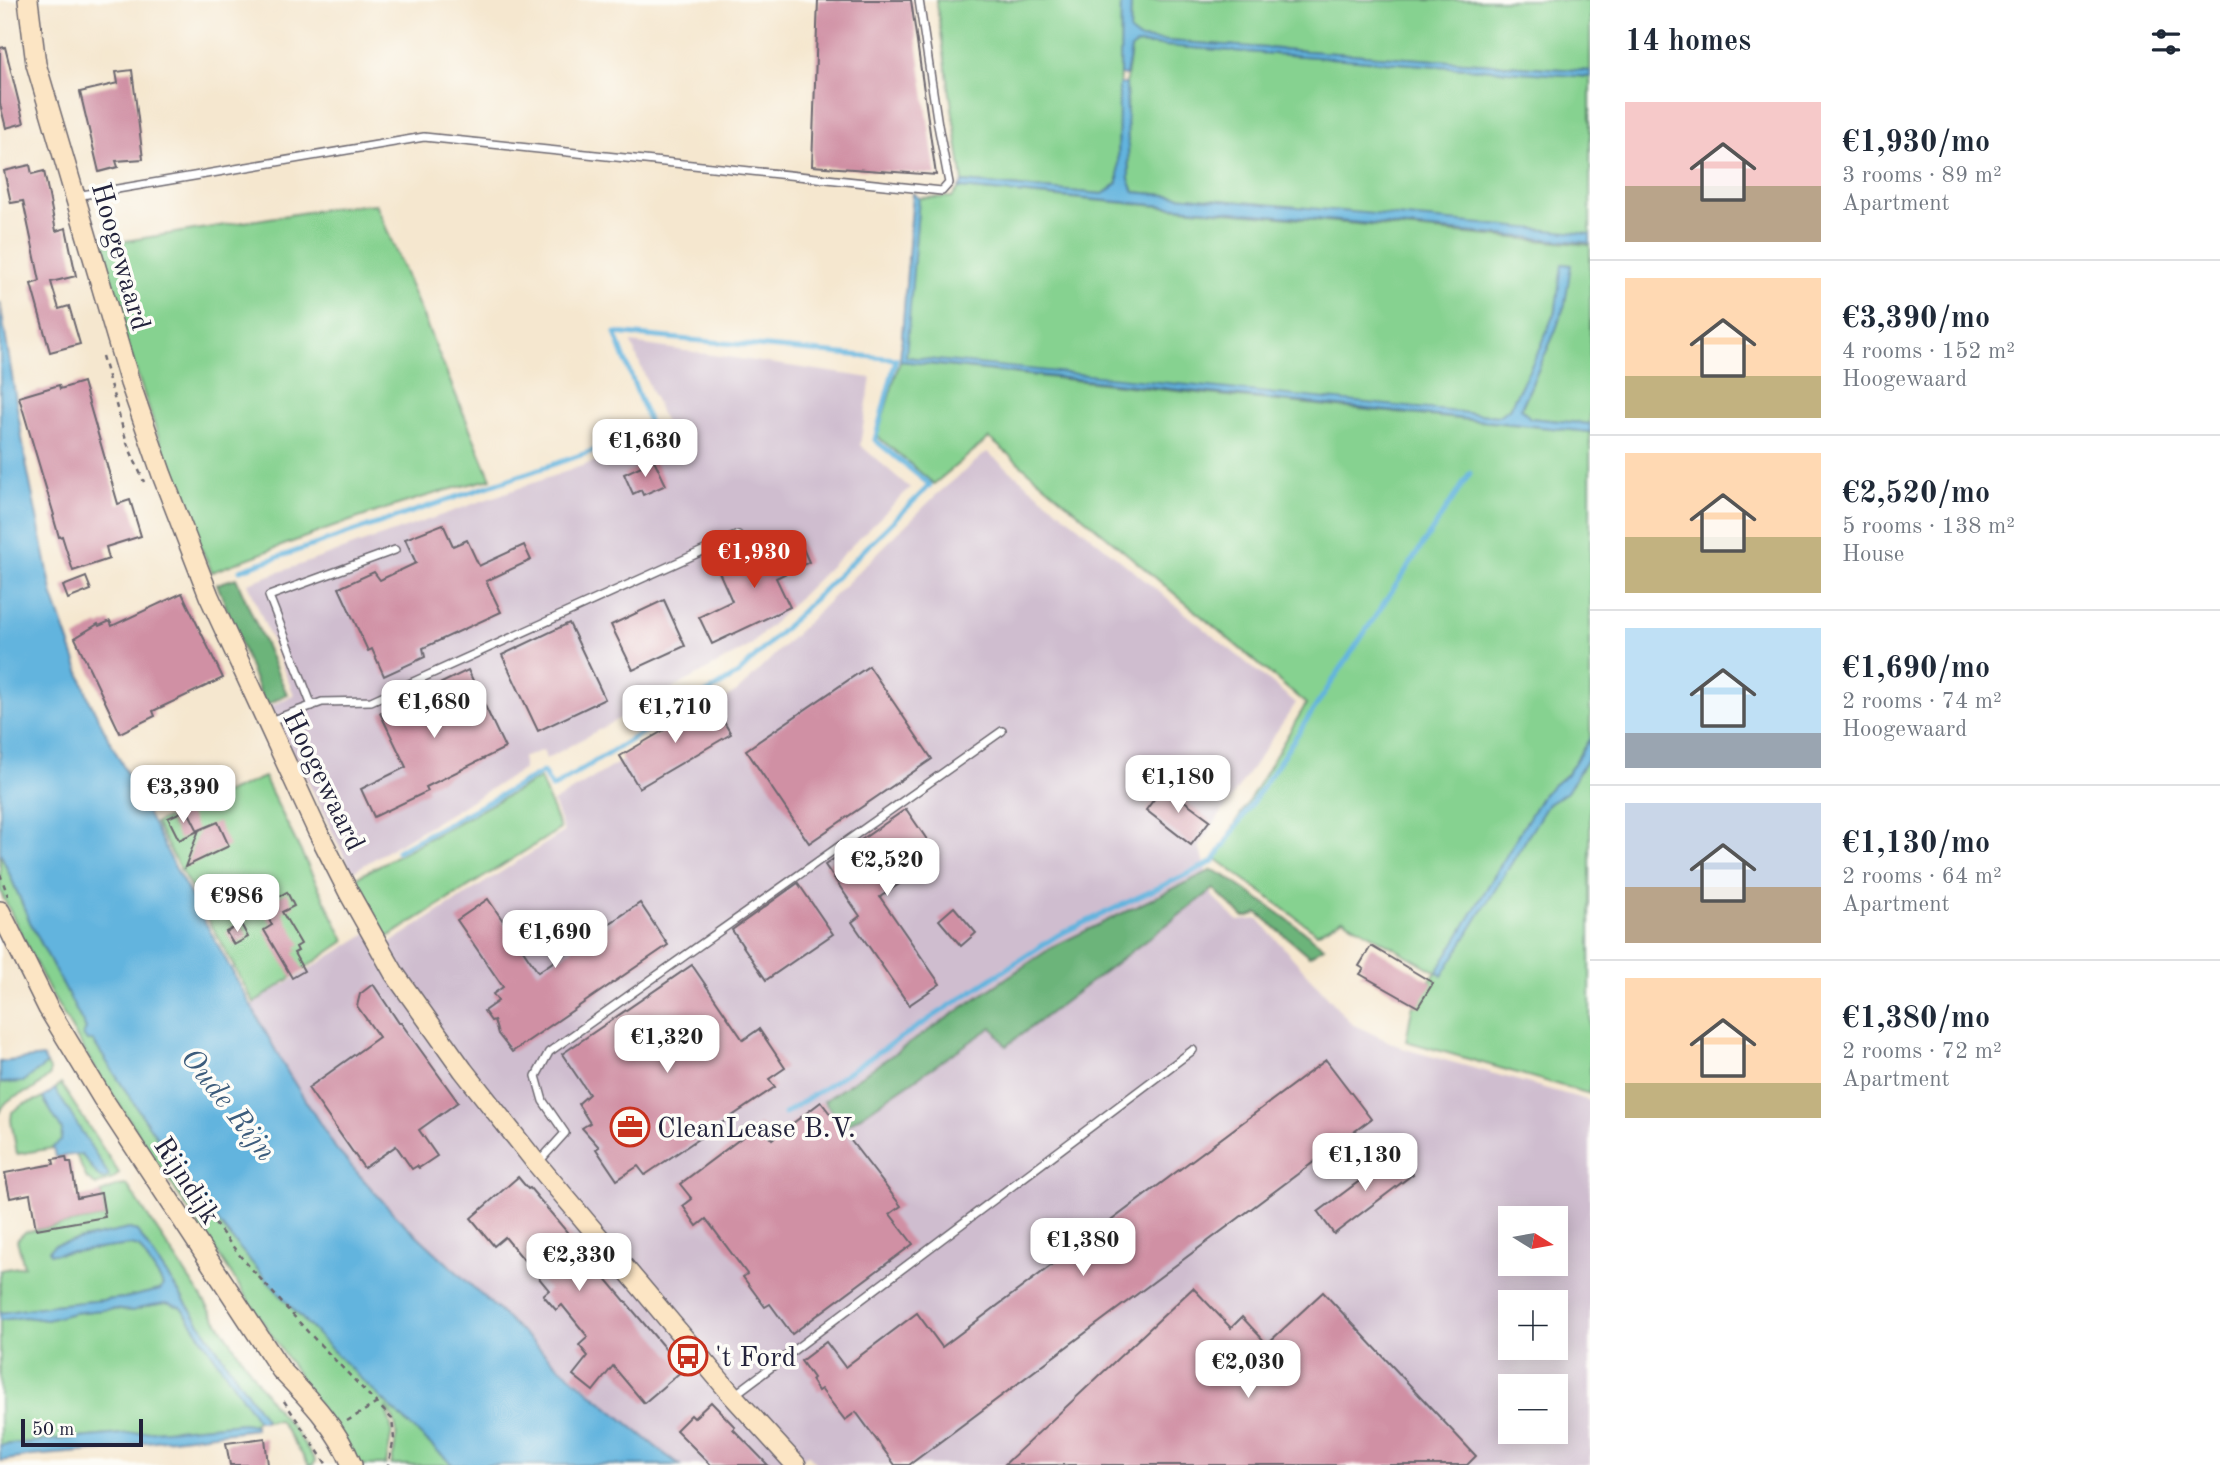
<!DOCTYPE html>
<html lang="en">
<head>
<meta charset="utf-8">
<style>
	body { margin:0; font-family:"Old Standard TT",serif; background:#f6f6f7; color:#1f2937; height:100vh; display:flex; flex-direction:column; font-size:26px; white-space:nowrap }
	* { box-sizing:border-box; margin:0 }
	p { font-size:23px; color:#747a83 }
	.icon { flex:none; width:38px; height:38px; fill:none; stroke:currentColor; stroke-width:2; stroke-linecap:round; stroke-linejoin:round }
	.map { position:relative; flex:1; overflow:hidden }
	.details { display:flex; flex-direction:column; background:#fff; width:630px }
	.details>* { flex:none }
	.needle { width:46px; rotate:101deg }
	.controls { position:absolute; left:1498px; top:1206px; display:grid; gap:14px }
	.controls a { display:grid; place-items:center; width:70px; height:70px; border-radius:0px; background:#fff; box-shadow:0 4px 18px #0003; font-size:35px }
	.scale { position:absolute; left:21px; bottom:18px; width:122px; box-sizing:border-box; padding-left:7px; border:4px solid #22223b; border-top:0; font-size:19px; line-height:24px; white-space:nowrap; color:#22223b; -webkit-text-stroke:5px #fdfcf7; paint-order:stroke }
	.price { position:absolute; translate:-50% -60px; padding:0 16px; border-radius:14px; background:#fff; color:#222; font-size:23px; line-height:46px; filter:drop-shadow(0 2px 4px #0008) }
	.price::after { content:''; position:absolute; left:50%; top:42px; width:21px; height:16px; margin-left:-10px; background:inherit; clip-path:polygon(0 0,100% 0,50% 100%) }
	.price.active { background:#c8321e; color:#fff }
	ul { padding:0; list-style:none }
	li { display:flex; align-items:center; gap:21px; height:175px; padding:0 35px }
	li+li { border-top:2px solid #e0e1e3 }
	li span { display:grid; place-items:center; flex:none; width:196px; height:140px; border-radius:0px; color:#555 }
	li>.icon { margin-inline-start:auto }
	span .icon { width:84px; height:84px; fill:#fffc; stroke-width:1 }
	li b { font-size:30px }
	h2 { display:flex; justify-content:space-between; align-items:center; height:84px; padding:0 35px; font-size:30px }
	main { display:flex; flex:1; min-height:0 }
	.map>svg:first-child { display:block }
</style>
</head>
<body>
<main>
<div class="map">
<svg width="1590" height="1465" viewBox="0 0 1590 1465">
	<rect width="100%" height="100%" fill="#fdfcf7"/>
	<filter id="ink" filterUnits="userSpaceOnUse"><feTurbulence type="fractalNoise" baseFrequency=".0143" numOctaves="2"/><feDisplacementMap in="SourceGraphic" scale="14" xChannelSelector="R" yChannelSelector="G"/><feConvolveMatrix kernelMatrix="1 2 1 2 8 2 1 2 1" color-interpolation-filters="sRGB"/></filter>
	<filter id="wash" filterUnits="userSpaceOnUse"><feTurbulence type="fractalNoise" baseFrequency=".00686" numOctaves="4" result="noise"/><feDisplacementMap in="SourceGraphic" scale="28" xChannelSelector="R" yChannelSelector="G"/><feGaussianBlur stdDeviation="1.57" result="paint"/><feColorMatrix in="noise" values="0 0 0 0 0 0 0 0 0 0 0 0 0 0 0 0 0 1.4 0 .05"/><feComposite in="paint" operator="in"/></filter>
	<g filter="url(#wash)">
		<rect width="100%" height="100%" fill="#f5e7cf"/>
		<g fill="#cfbdcf" fill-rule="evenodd">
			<path d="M 631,343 L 871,378 L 860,445 L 910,488 L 750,646 L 546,759 L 543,750 L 522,758 L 524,769 L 352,872 L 301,767 L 265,709 L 294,695 L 248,583 L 670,435 Z"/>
			<path d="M 987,452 L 1296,703 L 1199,846 L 1213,897 L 1238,921 L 1258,919 L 1352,1024 L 1405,1049 L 1590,1101 L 1590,1465 L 818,1465 L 808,1454 L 794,1465 L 657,1465 L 392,1230 L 228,1025 L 243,1010 L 377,927 L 390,943 L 564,832 L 553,802 L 738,691 L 935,496 ZM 1510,1218 L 1556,1218 L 1556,1264 L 1510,1264 ZM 1510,1302 L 1556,1302 L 1556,1348 L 1510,1348 ZM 1510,1386 L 1556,1386 L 1556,1432 L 1510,1432 Z"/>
		</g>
		<g fill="#86d290" stroke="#547a66" stroke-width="2">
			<path d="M 936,0 L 1121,0 L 1118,184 L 1103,194 L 963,182 Z"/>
			<path d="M 1131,0 L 1590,0 L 1590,71 L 1139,39 L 1130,33 Z"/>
			<path d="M 1138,44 L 1590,77 L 1590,235 L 1134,192 L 1129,180 L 1126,84 L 1131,49 Z"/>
			<path d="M 959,188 L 1590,245 L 1590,424 L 1530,418 L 1521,409 L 1555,332 L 1565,304 L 1570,265 L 1563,264 L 1556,308 L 1541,347 L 1509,409 L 1498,416 L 1147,383 L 905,357 L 919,198 L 952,197 Z"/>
			<path d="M 376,204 L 491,479 C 396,501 303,538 212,572 L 181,504 L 94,246 L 338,207 Z"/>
			<path d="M 900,361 L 1146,388 L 1590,432 L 1590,738 L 1568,773 L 1543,794 L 1548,804 L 1567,792 L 1590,754 L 1590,1094 L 1406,1041 L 1412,1008 L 1436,972 L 1343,919 L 1317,933 L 1215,858 L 1306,704 L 989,438 L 934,484 L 877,436 Z"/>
			<path d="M 264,777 L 345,941 L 254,1003 L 155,823 Z"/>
			<path d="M 540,778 L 560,829 L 382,941 L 352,880 Z"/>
			<path d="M 0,852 L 30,922 L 86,1029 L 87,1041 L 93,1041 C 134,1103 174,1166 220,1224 C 290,1312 370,1390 453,1465 L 391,1465 C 396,1442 402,1427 386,1407 L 392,1431 L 386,1465 L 359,1465 L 278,1345 L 91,1062 L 49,990 L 0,891 Z"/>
			<path d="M 47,1064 L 50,1070 L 50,1075 C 44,1080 39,1086 32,1090 C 18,1096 6,1097 0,1113 L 0,1083 L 23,1082 Z"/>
			<path d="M 61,1084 L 119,1173 L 113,1179 L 96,1185 L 87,1179 L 76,1155 L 81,1154 L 100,1178 L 55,1089 Z"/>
			<path d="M 43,1098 L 63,1130 L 61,1141 L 53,1148 L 17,1154 L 11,1120 L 12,1112 L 24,1104 Z"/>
			<path d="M 127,1185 L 273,1405 L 295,1431 L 313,1457 L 315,1461 L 313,1465 L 309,1465 L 279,1420 L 264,1421 L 265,1419 L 137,1231 L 129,1229 L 54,1245 L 55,1254 L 131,1245 L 139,1247 L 161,1281 L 163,1286 L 160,1290 L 125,1298 L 53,1305 L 0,1313 L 0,1270 L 24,1266 L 17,1240 L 25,1232 L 105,1217 L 101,1193 L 118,1186 Z"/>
			<path d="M 166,1303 L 181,1307 L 255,1416 L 258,1421 L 254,1422 L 255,1425 L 243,1423 L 0,1445 L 0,1320 L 25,1317 L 47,1320 L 73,1313 L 112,1309 L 133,1311 L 147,1306 Z"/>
		</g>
		<g fill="#6cb47a" stroke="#476b5a" stroke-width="2">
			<path d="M 236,578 L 287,694 L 265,706 L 217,584 Z"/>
			<path d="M 1212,870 C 1223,873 1232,881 1241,887 C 1270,906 1297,926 1324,947 L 1309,956 L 1258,913 L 1250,917 L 1243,917 L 1214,889 L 1006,1046 L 992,1027 L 843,1128 L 824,1101 L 1054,946 Z"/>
		</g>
		<g fill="#62b4de" stroke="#426b8c" stroke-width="2">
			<path d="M 1121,0 L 1131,0 L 1130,32 L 1139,39 L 1590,71 L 1590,77 L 1138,44 L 1131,49 L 1126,76 L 1120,75 Z"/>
			<path d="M 1119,84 L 1126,84 L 1129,179 L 1134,192 L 1590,234 L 1590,243 L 959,188 L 963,182 L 1103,194 L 1118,183 Z"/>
			<path d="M 913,193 L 919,198 L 906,357 L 1498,416 L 1509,409 L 1541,347 L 1556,308 L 1562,264 L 1571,265 L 1565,304 L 1555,332 L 1521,408 L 1530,418 L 1590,424 L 1590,432 L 900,361 Z"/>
			<path d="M 0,302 L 26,463 L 53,596 L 90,702 L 176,869 L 288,1073 L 336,1149 L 395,1215 L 555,1363 L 662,1452 L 680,1465 L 453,1465 C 370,1390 290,1312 220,1224 C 174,1166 134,1103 93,1041 L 87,1041 L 83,1035 L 86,1029 L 30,922 L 0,852 Z"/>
			<path d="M 1590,738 L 1590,754 L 1567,792 L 1548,804 L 1442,976 L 1437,972 L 1543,794 L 1568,773 Z"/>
			<path d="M 43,1057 L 47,1064 L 23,1082 L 0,1083 L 0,1062 Z"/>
			<path d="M 55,1089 L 108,1174 L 109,1176 L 104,1179 L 100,1178 L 81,1154 L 55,1157 L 53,1147 L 61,1141 L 62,1130 L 43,1098 Z"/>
			<path d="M 129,1229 L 137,1231 L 265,1419 L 264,1421 L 258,1421 L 181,1307 L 166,1303 L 147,1306 L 133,1311 L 112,1309 L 73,1313 L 47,1320 L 25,1317 L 0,1320 L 0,1313 L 53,1305 L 125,1298 L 160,1290 L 163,1286 L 161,1281 L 139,1247 L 131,1245 L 55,1254 L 50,1254 L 49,1250 L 54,1245 Z"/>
			<path d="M 243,1423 L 255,1425 L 255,1429 L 139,1443 L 118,1449 L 32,1456 L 0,1461 L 0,1445 Z"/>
		</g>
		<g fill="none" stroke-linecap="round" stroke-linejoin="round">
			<g stroke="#62b4de" stroke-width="5">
				<path d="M 240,570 L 652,431 L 615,333 L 896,359 L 875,440 L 930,485 L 738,674 L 552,788 L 543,772 L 397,851"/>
				<path d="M 784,1114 L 1058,935 L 1213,862 L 1470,473"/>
			</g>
		</g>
		<g id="blocks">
			<g fill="#d090a4">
				<path d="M 818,0 L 911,0 L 936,175 L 812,166 Z"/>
				<path d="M 5,47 L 24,123 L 6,128 L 0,104 L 0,48 Z"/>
				<path d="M 132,70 L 143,159 L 116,161 L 118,167 L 99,172 L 80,92 L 118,83 L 116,72 Z"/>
				<path d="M 30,165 L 32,174 L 44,171 L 56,231 L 66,228 L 76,276 L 51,282 L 59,309 L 69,306 L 80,344 L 50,352 L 31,284 L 40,281 L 23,201 L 11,203 L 4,171 Z"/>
				<path d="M 83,382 L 118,504 L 130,500 L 141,536 L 106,547 L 109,559 L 73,571 L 62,536 L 59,537 L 53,516 L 54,515 L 19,397 L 59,385 L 60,389 Z"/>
				<path d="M 654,460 L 666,485 L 643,495 L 641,490 L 633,494 L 624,474 Z"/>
				<path d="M 443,524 L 453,546 L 467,540 L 479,566 L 524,545 L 531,560 L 486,581 L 501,612 L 423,648 L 425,657 L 384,676 L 372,649 L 368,651 L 339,588 L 374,572 L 380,580 L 416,563 L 405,539 Z"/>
				<path d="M 797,535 L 809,562 L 776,578 L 790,607 L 712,644 L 699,617 L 732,601 L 719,572 Z"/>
				<path d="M 86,577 L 91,590 L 68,599 L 63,586 Z"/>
				<path d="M 182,593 L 223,678 L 153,711 L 155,716 L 120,733 L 75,638 L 98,624 L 99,626 L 110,621 L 112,626 Z"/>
				<path d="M 664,600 L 685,646 L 633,670 L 611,625 Z"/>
				<path d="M 569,623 L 605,699 L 538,731 L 502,655 Z"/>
				<path d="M 869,666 L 932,759 L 809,843 L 746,750 Z"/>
				<path d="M 468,670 L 505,748 L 426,787 L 428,791 L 374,817 L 361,789 L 406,767 L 380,713 Z"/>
				<path d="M 712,702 L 731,734 L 639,788 L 620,756 Z"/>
				<path d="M 1164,786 L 1210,820 L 1191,845 L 1146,810 Z"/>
				<path d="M 187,809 L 198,831 L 179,840 L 168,818 Z"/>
				<path d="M 906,809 L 939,857 L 880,897 L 940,984 L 909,1005 L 852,922 L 860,916 L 825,865 Z"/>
				<path d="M 218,822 L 229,846 L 185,867 L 199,830 Z"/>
				<path d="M 798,883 L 833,934 L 766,980 L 732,930 Z"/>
				<path d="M 287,892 L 294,906 L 282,912 L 301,944 L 296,947 L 298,951 L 294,953 L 304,971 L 292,978 L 264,930 L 272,925 L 266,915 L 277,909 L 273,900 Z"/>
				<path d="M 488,899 L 538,972 L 640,903 L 668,945 L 512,1052 L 498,1034 L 494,1020 L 491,1021 L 484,1011 L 498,1001 L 493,994 L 503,987 L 457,920 Z"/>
				<path d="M 954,907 L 976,933 L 961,946 L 939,920 Z"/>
				<path d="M 241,924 L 248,937 L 234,945 L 226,932 Z"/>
				<path d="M 1371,946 L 1433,983 L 1418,1007 L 1360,974 L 1364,969 L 1359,966 Z"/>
				<path d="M 692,965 L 743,1040 L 759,1029 L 785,1068 L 769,1079 L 775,1087 L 645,1175 L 638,1166 L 617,1180 L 596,1149 L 599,1147 L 582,1128 L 590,1123 L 578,1104 L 589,1094 L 562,1054 Z"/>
				<path d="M 373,984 L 399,1023 L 401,1023 L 458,1102 L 419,1130 L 437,1156 L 419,1168 L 417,1166 L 412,1169 L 396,1146 L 364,1168 L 308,1088 L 379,1037 L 357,1006 L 360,994 Z"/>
				<path d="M 1326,1060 L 1371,1119 L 909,1465 L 895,1465 L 856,1412 L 845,1420 L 821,1389 L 818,1391 L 811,1380 L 813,1378 L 801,1361 L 826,1342 L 845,1367 L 917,1313 L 942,1347 Z"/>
				<path d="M 821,1102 L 901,1206 L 890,1214 L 913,1244 L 792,1334 L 770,1304 L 765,1307 L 743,1277 L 747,1274 L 706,1219 L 697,1226 L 683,1206 L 692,1199 L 680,1184 L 760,1124 L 772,1139 Z"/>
				<path d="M 1397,1153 L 1413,1174 L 1334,1234 L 1318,1212 Z"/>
				<path d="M 66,1157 L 67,1162 L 71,1162 L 77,1198 L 101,1193 L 105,1217 L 36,1229 L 30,1194 L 10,1198 L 5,1173 L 54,1164 L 53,1159 Z"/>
				<path d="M 518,1177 L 528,1189 L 530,1188 L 683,1370 L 644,1403 L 613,1366 L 593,1391 L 573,1375 L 588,1356 L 579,1345 L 588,1337 L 562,1305 L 556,1310 L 543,1295 L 549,1290 L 505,1237 L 494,1246 L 471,1218 Z"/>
				<path d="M 1193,1288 L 1231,1328 L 1242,1317 L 1267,1344 L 1323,1292 L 1476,1456 L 1467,1465 L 1004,1465 Z"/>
				<path d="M 711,1402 L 735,1427 L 733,1429 L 768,1465 L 711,1465 L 676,1430 L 691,1415 L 694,1418 Z"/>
				<path d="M 265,1438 L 268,1465 L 230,1465 L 226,1443 Z"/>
			</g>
		</g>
	</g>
	<g filter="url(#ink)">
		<use href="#blocks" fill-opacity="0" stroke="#6c676f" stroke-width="2"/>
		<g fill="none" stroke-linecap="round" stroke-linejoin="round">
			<defs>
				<g id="lane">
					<path d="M 76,196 L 424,137 L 942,191 L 949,183 L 938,125 L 919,0"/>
					<path d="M 312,706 L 269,596 L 395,550"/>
					<path d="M 267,722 L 322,702 L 371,701 L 738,535"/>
					<path d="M 537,1164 L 565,1133 L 543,1101 L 536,1076 L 549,1052 L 1002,731"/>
					<path d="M 733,1396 L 1193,1050"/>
				</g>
				<g id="secondary">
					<path d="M 28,0 L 36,64 L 130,383 L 162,475 L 209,596 L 317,830 L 349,893 L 394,973 L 463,1070 L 537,1164 L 733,1396 L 796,1465"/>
					<path d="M 0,911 L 48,1008 L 103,1099 L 281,1370 C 309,1399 336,1426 352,1465"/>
				</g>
			</defs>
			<use href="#lane" stroke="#6c676f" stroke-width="10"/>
			<use href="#secondary" stroke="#6c676f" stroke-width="22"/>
			<g stroke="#6c676f" stroke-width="2.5" stroke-dasharray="5 5" stroke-linecap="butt">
				<path d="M 102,356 L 127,443 L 144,482"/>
				<path d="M 0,874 L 8,896"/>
				<path d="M 171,1168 L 241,1257 L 308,1332 L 392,1419 L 394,1439 L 388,1465"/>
				<path d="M 284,1401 L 327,1465"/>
				<path d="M 347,1421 L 377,1403"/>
			</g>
			<use href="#lane" stroke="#fff" stroke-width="7"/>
			<use href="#secondary" stroke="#fce5c4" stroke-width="19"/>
		</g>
	</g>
	<defs>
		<symbol id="office-ring" viewBox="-11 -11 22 22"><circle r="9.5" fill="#fdfcf7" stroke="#c8321e" stroke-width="1.5"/><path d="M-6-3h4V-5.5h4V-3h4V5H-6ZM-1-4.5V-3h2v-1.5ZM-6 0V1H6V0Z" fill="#c8321e"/></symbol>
		<symbol id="bus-ring" viewBox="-11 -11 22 22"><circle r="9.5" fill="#fdfcf7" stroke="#c8321e" stroke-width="1.5"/><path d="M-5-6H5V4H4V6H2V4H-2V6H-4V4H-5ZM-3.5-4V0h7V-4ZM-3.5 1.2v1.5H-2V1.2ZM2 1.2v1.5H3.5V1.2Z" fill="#c8321e"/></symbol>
	</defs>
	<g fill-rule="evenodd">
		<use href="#office-ring" x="608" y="1105" width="44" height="44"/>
		<use href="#bus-ring" x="666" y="1334" width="44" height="44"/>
	</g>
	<g text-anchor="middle" stroke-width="7" stroke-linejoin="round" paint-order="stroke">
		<g font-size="28" fill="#22223b" stroke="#fdfcf7">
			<text transform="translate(122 256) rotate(74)" y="10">Hoogewaard</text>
			<text transform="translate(325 780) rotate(64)" y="10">Hoogewaard</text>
			<text transform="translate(188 1180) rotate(57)" y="10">Rijndijk</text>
		</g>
		<g font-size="28" fill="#22223b" stroke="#fdfcf7" text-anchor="start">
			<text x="657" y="1137">CleanLease B.V.</text>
			<text x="715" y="1366">'t Ford</text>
		</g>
		<g font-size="30" font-style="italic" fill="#3c5c7c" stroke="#fdfcf7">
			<text transform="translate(229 1104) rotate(52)" y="10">Oude Rijn</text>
		</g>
	</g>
</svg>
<div class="controls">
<a><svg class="needle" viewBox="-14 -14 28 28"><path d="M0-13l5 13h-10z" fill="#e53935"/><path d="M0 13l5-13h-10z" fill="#747a83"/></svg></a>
<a>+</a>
<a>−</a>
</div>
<div class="scale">50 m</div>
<b class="price" style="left:645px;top:479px">€1,630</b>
<b class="price active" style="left:754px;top:590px">€1,930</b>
<b class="price" style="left:434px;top:740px">€1,680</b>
<b class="price" style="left:675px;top:745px">€1,710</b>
<b class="price" style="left:1178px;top:815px">€1,180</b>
<b class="price" style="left:183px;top:825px">€3,390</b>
<b class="price" style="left:887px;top:898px">€2,520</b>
<b class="price" style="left:237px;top:934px">€986</b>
<b class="price" style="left:555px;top:970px">€1,690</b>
<b class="price" style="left:667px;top:1075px">€1,320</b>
<b class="price" style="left:1365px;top:1193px">€1,130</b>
<b class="price" style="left:1083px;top:1278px">€1,380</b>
<b class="price" style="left:579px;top:1293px">€2,330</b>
<b class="price" style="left:1248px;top:1400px">€2,030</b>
</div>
<section class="details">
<h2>14 homes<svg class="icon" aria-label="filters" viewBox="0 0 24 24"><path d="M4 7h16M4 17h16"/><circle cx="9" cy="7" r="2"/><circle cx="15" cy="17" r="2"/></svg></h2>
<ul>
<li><span style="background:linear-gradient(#f6c9c9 60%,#b9a48a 0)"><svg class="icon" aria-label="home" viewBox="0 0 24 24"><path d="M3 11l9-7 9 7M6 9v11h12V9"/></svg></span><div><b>€1,930/mo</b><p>3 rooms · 89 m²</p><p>Apartment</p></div></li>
<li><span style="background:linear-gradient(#ffd9b3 70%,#c2b280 0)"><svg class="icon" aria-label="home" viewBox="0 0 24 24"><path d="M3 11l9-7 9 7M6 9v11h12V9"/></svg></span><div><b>€3,390/mo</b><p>4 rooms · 152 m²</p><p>Hoogewaard</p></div></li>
<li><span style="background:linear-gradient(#ffd9b3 60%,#c2b280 0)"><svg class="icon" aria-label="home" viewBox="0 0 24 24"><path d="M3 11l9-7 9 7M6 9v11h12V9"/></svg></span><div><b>€2,520/mo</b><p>5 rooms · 138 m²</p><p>House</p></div></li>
<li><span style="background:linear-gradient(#bfe0f5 75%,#9aa5b1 0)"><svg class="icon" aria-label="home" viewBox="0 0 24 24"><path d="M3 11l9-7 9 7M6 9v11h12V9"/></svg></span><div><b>€1,690/mo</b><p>2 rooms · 74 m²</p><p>Hoogewaard</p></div></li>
<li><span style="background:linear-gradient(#c9d6e8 60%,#b9a48a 0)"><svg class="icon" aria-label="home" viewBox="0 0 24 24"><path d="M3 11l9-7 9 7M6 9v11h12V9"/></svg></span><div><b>€1,130/mo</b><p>2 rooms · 64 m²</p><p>Apartment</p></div></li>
<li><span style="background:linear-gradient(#ffd9b3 75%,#c2b280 0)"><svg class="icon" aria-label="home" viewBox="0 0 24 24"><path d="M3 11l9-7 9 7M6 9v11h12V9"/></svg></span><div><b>€1,380/mo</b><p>2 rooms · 72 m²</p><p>Apartment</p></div></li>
</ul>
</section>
</main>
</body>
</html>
